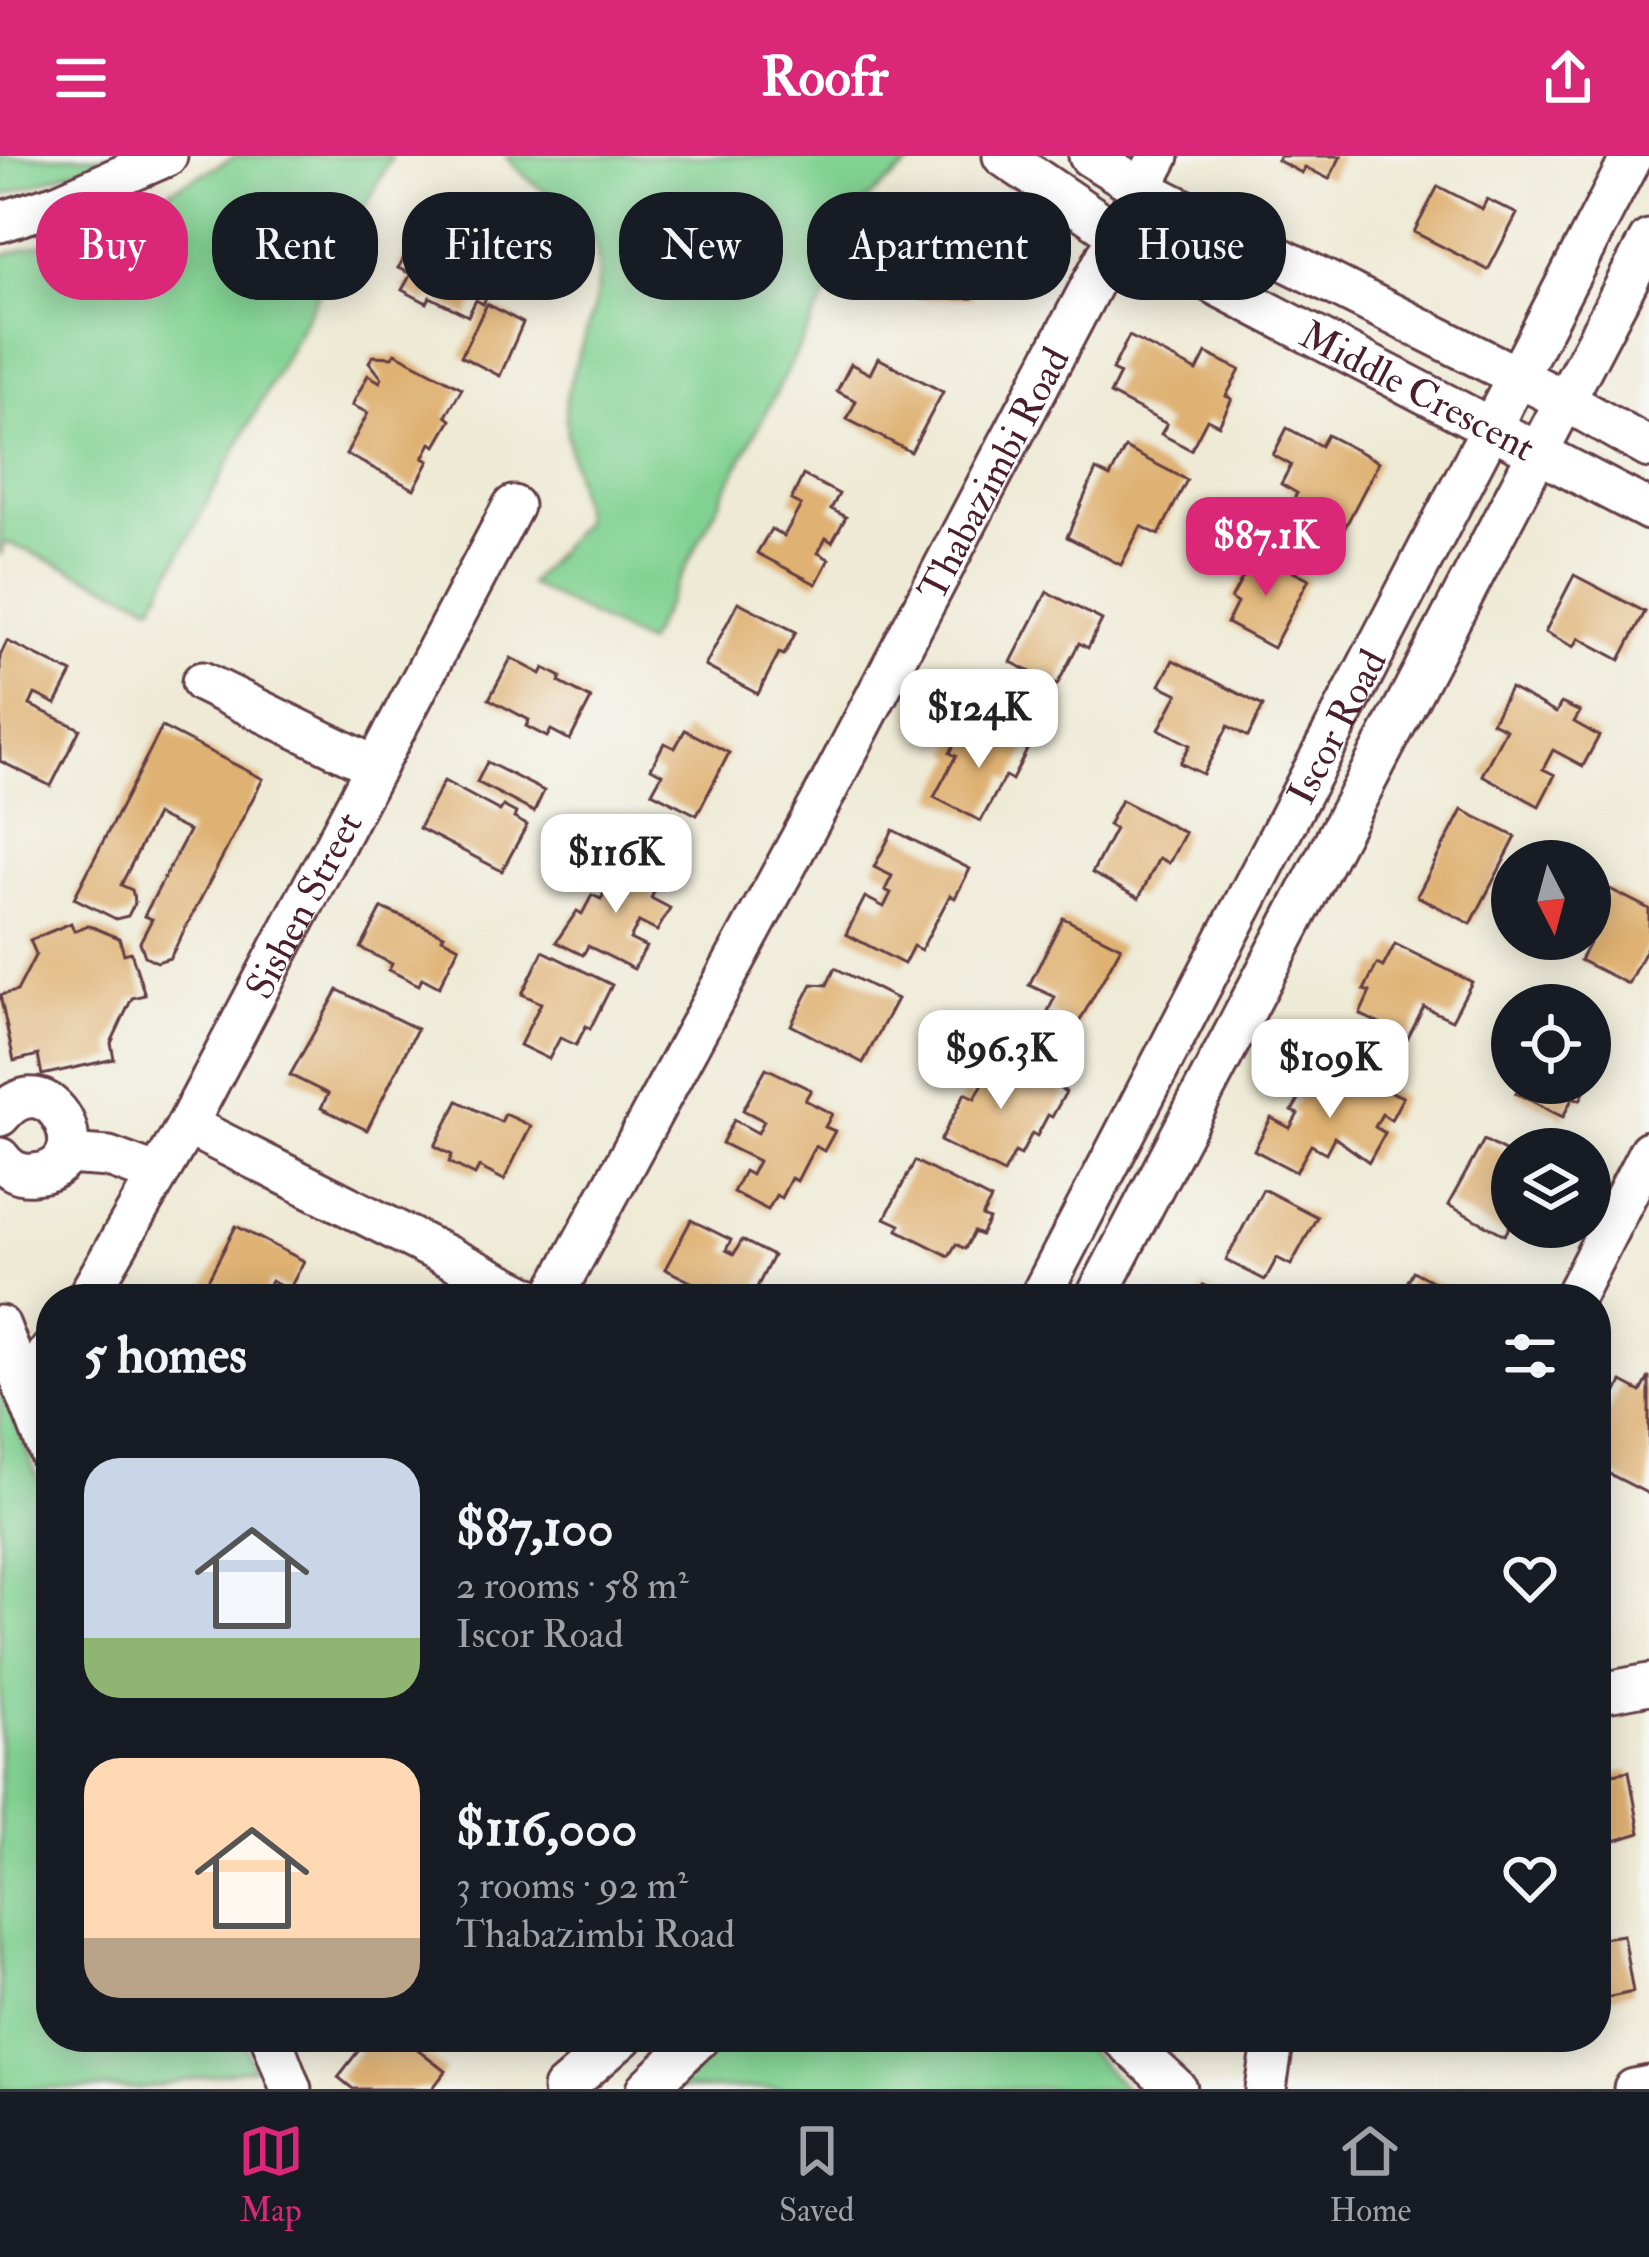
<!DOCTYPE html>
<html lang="en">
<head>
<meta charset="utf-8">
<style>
	body { margin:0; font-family:"IM FELL Double Pica",serif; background:#242831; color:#f1f3f6; height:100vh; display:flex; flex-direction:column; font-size:45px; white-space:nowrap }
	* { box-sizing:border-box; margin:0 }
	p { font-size:39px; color:#9ea1a6 }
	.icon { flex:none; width:66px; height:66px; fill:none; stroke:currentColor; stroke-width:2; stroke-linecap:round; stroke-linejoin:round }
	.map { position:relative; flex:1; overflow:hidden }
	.panel { position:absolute; left:36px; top:1128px; width:1575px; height:768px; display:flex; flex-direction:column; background:#171b24; border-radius:48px; box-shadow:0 6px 30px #0003 }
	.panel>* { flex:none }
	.hud { position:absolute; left:36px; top:36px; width:1578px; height:108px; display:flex; gap:24px }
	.needle { width:78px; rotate:174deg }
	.buttons { position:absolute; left:1491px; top:684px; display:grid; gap:24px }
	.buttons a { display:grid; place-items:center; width:120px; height:120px; border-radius:50%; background:#171b24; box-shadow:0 6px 30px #0003; font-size:60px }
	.price { position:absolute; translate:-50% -102px; padding:0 27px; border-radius:24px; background:#fff; color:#222; font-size:39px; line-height:78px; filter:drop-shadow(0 3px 6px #0008) }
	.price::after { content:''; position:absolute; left:50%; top:72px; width:36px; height:27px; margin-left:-18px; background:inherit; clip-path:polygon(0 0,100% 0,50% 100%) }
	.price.on { background:#db2777; color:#fff }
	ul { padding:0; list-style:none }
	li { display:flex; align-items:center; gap:36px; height:300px; padding:0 48px }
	li span { display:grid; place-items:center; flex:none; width:336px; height:240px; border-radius:36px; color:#555 }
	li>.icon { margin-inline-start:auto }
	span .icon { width:144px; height:144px; fill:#fffc; stroke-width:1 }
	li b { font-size:51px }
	h2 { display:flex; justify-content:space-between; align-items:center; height:144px; padding:0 48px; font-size:51px }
	.tag { padding:0 42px; border-radius:48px; background:#171b24; box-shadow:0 6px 30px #0003; font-size:42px; line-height:108px }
	.tag.on { background:#db2777; color:#fff }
	header { display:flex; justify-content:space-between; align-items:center; height:156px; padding:0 48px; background:#db2777; color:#fff; font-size:54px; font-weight:700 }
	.tabs { display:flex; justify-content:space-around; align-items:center; height:168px; border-top:3px solid #363941; background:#171b24; font-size:33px; color:#9ea1a6 }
	.tabs a { display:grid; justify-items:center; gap:6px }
	.tabs .on { color:#db2777 }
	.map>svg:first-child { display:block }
</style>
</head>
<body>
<header><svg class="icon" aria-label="menu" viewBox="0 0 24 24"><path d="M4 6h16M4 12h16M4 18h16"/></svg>Roofr<svg class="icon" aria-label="share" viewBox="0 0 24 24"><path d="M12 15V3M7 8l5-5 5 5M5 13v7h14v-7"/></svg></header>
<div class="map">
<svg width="1649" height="1933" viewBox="0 0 1649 1933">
	<rect width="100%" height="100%" fill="#f6f6f2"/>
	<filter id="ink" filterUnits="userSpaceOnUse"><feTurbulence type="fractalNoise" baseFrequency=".00833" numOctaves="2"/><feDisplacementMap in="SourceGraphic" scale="24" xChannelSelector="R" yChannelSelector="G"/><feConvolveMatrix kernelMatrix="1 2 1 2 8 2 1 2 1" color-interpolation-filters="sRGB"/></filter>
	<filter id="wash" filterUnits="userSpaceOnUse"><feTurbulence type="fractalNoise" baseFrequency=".004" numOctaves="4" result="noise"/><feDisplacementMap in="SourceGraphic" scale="48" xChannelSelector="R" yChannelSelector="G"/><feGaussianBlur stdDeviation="2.7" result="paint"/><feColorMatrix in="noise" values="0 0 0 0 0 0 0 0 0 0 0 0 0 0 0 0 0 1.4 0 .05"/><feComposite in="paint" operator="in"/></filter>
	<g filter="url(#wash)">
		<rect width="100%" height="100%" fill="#eeead5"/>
		<g fill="#81d292" stroke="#66785e" stroke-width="3">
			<path d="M 0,0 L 113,0 L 0,41 Z"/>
			<path d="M 237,0 L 392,0 L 153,449 L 6,386 L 0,400 L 0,100 L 96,72 Z"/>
			<path d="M 506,0 L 920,0 L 825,79 L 831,130 L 646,488 L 529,428 L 583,365 C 579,334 562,273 566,245 C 573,191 620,128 588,74 C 572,48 527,30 506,0 Z"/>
			<path d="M 0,1224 L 51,1357 L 51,1881 L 243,1881 L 254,1912 L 141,1933 L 0,1933 Z"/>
			<path d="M 723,1881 L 1063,1881 L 1090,1897 L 1126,1933 L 673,1933 Z"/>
		</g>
		<g id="blocks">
			<g fill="#dfb172">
				<path d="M 1280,0 L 1341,0 L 1329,23 L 1305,11 L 1302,17 L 1277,4 Z"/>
				<path d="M 1438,30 L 1482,53 L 1487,43 L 1517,58 L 1488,114 L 1414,76 Z"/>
				<path d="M 430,49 L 481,75 L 476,84 L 500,97 L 496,106 L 503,109 L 483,148 L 476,144 L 468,160 L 430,141 L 427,147 L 402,134 L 411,118 L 398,112 L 408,94 L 420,100 L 429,83 L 437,88 L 442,78 L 421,67 Z"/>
				<path d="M 970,63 L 971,86 L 976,87 L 972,142 L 920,143 L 918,97 L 908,97 L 906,65 Z"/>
				<path d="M 487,148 L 523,167 L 500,220 L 461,200 Z"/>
				<path d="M 1129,180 L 1197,215 L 1206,197 L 1240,214 L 1226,240 L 1232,243 L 1219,269 L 1207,263 L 1191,294 L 1161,278 L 1167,268 L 1110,238 L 1120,218 L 1112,214 Z"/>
				<path d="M 395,197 L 462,232 L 446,260 L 451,264 L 436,290 L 431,287 L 423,302 L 429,305 L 414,333 L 346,298 L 368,257 L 352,249 L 368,219 L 380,226 L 382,222 L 369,206 L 373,200 L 392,201 Z"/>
				<path d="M 878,202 L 943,236 L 911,296 L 847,263 L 856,245 L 837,235 L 851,208 L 870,218 Z"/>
				<path d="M 1287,272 L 1321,290 L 1327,279 L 1379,306 L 1343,375 L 1291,349 L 1297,337 L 1281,328 L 1291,309 L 1273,299 Z"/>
				<path d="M 1125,292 L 1187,324 L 1159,379 L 1141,370 L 1121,409 L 1067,381 L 1096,314 L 1110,321 Z"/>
				<path d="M 803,319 L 839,338 L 831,353 L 846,361 L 832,386 L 826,382 L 818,397 L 829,403 L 816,428 L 757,397 L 771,373 L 784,380 L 801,349 L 791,344 Z"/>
				<path d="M 1256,396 L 1309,423 L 1273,492 L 1227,467 L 1237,447 L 1231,443 Z"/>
				<path d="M 1574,419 L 1645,456 L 1620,504 L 1579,482 L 1574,491 L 1545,476 Z"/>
				<path d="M 1047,436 L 1102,464 L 1088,492 L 1079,487 L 1057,529 L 1011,506 Z"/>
				<path d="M 738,446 L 796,476 L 784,499 L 779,497 L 758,538 L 705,510 Z"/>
				<path d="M 7,485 L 72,517 L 56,548 L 35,538 L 30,549 L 80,573 L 51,630 L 0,605 L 0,500 Z"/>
				<path d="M 511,502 L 541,518 L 544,512 L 561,521 L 559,526 L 591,543 L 570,584 L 551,574 L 547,581 L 526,570 L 529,564 L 489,543 Z"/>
				<path d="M 1173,504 L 1263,550 L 1248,581 L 1228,570 L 1203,618 L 1180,607 L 1190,589 L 1159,573 L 1178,538 L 1160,529 Z"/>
				<path d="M 1510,532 L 1556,557 L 1561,547 L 1580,556 L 1574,566 L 1599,580 L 1583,610 L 1553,594 L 1543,613 L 1555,619 L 1539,650 L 1482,619 L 1506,573 L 1492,566 Z"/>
				<path d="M 973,567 L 1027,594 L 1012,624 L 1005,620 L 981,665 L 934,641 L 956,600 L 950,597 L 958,581 L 964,584 Z"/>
				<path d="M 162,571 L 263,623 L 170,802 L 157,806 L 145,800 L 140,786 L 152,763 L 144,760 L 189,675 L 156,659 L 121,729 L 132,734 L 135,746 L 128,760 L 116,763 L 74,742 Z"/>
				<path d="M 685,574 L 729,597 L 697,659 L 652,636 L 662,618 L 651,612 L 664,587 L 675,592 Z"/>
				<path d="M 487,606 L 544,635 L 534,656 L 477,626 Z"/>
				<path d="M 444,625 L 500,655 L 503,650 L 516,657 L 514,662 L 527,669 L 502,715 L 419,672 Z"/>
				<path d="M 1121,644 L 1185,677 L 1169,707 L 1159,702 L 1139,742 L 1092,717 L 1115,673 L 1108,669 Z"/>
				<path d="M 1462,654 L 1516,681 L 1471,768 L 1417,740 Z"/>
				<path d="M 893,674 L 970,713 L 955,742 L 950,739 L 921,794 L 913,790 L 904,808 L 846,778 L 865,741 L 884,751 L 891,737 L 885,734 L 892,720 L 874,711 Z"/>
				<path d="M 610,702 L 659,727 L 651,742 L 670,752 L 657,775 L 639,766 L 630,783 L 646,791 L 634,813 L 588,790 L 583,799 L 556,786 L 577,755 L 582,758 L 592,739 L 601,743 L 608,730 L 599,725 Z"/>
				<path d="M 1608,732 L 1649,753 L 1649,787 L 1628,828 L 1580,804 L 1594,778 L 1590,776 L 1590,766 Z"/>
				<path d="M 382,752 L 444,779 L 442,782 L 459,791 L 439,831 L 422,822 L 419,829 L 389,814 L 392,808 L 361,792 Z"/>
				<path d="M 1063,762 L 1121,791 L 1077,870 L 1048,855 L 1055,841 L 1029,829 Z"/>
				<path d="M 71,767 L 74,775 L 88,769 L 119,782 L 124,798 L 131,796 L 145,839 L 132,842 L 111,887 L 114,903 L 42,919 L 38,899 L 14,905 L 0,839 L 17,835 L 36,798 L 30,784 Z"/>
				<path d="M 1395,788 L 1472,826 L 1452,864 L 1424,851 L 1408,882 L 1360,858 L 1370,836 L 1364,834 L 1377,808 L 1383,811 Z"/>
				<path d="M 543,795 L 612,829 L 590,873 L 586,870 L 576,889 L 560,882 L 549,903 L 520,889 L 541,847 L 522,838 Z"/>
				<path d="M 835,812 L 897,843 L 863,907 L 791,869 L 812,828 L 827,829 Z"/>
				<path d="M 338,834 L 417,873 L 367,974 L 321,952 L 328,938 L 290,919 Z"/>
				<path d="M 979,892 L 1066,936 L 1052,961 L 1048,959 L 1037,980 L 1032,977 L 1021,999 L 1015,996 L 1004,1017 L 940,985 L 965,937 L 975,942 L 985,924 L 966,915 Z"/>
				<path d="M 766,912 L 811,934 L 805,944 L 832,958 L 825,971 L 835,975 L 824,995 L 815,990 L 797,1025 L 791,1022 L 781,1042 L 776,1039 L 768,1054 L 733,1036 L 744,1015 L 751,1019 L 758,1005 L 722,987 L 734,964 L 758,977 L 764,965 L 743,954 Z"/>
				<path d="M 1344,916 L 1403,941 L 1391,964 L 1382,958 L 1375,971 L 1385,977 L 1369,1006 L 1334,981 L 1326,997 L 1311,989 L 1296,1016 L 1254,994 L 1271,962 L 1290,972 L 1298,958 L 1292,955 L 1299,943 L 1294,940 L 1305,920 L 1334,935 Z"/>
				<path d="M 1521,927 L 1589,927 L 1580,944 L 1573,941 L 1563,961 L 1516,937 Z"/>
				<path d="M 458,945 L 501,966 L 505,958 L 531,970 L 504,1024 L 479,1011 L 475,1019 L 449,1006 L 452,999 L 435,990 Z"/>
				<path d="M 1484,984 L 1512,999 L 1512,1066 L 1505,1079 L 1448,1049 Z"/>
				<path d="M 915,1005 L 991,1044 L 982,1061 L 989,1064 L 981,1079 L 974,1076 L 965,1093 L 956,1088 L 949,1100 L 898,1074 L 900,1069 L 885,1062 Z"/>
				<path d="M 1263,1033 L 1317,1061 L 1291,1109 L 1277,1102 L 1265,1124 L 1226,1104 Z"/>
				<path d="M 691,1064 L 731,1084 L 726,1094 L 734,1098 L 742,1084 L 773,1100 L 751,1143 L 700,1143 L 705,1133 L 665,1113 Z"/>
				<path d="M 236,1070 L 304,1105 L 289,1134 L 271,1125 L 262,1143 L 198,1143 Z"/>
				<path d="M 1413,1115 L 1465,1143 L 1388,1143 L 1395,1131 L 1403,1135 Z"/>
				<path d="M 1203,1129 L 1229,1143 L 1196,1143 Z"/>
				<path d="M 1649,1221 L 1649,1338 L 1596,1311 L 1596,1277 L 1622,1226 L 1641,1236 Z"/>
				<path d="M 1606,1613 L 1607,1619 L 1629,1615 L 1640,1677 L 1601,1689 L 1596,1685 L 1596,1615 Z"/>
				<path d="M 1623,1779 L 1633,1836 L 1606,1842 L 1607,1848 L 1596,1850 L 1596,1783 Z"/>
				<path d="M 369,1881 L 379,1889 L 385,1881 L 402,1881 L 446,1915 L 432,1933 L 353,1933 L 338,1921 Z"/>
				<path d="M 1376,1881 L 1418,1881 L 1419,1883 L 1378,1891 Z"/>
			</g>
		</g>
	</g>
	<g filter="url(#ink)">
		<use href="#blocks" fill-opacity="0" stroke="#633d44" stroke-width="3"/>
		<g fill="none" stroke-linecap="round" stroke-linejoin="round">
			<defs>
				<g id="minor">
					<path id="s1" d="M 1003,0 L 1118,78 L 1649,354"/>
					<path d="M 1089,0 L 1143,33 L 1564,244 L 1649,292"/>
					<path d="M 0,66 L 57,48 L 167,0"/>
					<path d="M 202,526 L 376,611"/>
					<path d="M 0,960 C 50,898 107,1013 33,1018 C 19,1020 8,1013 0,1002"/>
					<path d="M 187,969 L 532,1143"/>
					<path d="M 66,998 L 109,1001 L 158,1019"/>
					<path id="s2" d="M 86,1143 L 187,969 L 513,350"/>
					<path id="s3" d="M 552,1143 L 827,634 L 1159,0"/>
					<path id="s4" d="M 1039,1143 L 1632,0"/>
					<path d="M 1095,1143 L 1649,84"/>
					<path d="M 1573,1143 L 1649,995"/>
					<path d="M 0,1170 L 51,1301"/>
					<path d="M 23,1231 L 51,1194"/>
					<path d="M 1596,1538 L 1649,1528"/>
					<path d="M 271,1881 L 291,1933"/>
					<path d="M 1120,1881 L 1177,1933"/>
					<path d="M 563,1933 L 623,1881"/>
					<path d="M 647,1933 L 700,1881"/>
					<path d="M 1266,1933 L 1274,1881"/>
					<path d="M 1634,1933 L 1649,1930"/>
				</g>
			</defs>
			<use href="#minor" stroke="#633d44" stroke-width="45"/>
			<use href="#minor" stroke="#fff" stroke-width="39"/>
		</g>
	</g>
	<g text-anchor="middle" stroke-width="9" stroke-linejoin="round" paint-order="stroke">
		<g font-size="39" fill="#4a1f2b" stroke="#f6f6f2">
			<text dy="14" stroke="none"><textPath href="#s1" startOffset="477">Middle Crescent</textPath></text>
			<text dy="14" stroke="none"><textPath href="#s3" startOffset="936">Thabazimbi Road</textPath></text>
			<text dy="14" stroke="none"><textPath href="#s4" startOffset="645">Iscor Road</textPath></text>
			<text dy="14" stroke="none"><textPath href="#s2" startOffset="450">Sishen Street</textPath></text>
		</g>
	</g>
</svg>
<div class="buttons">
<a><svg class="needle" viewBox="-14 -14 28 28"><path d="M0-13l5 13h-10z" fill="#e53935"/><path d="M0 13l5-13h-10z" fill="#9ea1a6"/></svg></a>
<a><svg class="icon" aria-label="locate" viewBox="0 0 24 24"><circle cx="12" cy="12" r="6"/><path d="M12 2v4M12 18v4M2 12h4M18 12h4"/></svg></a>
<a><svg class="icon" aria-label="layers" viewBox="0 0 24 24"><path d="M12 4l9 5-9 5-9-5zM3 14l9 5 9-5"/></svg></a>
</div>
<b class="price on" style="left:1266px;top:443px">$87.1K</b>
<b class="price" style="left:979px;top:615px">$124K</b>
<b class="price" style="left:616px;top:760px">$116K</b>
<b class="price" style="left:1001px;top:956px">$96.3K</b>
<b class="price" style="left:1330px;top:965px">$109K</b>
<div class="hud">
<a class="tag on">Buy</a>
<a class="tag">Rent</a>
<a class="tag">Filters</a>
<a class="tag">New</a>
<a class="tag">Apartment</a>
<a class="tag">House</a>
</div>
<section class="panel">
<h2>5 homes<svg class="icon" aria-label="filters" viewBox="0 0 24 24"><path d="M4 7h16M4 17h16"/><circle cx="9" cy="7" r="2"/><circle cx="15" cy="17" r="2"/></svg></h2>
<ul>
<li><span style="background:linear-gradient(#c9d6e8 75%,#8fb573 0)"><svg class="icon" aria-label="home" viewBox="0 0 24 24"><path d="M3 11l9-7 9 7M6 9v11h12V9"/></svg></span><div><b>$87,100</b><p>2 rooms · 58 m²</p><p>Iscor Road</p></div><svg class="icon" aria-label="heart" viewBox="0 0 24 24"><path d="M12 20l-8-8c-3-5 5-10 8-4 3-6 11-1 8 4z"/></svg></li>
<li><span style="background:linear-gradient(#ffd9b3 75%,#b9a48a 0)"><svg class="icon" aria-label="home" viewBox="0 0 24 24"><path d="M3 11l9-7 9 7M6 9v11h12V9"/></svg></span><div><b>$116,000</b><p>3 rooms · 92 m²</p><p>Thabazimbi Road</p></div><svg class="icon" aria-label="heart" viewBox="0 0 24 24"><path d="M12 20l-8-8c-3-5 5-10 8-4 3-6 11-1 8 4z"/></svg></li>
</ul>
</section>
</div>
<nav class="tabs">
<a class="on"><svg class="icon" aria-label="map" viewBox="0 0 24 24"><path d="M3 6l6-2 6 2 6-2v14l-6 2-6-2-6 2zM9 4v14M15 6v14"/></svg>Map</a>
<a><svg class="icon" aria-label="saved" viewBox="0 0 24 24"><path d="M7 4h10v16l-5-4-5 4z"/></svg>Saved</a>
<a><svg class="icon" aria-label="home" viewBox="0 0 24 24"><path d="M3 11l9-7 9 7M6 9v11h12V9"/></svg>Home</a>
</nav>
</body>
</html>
